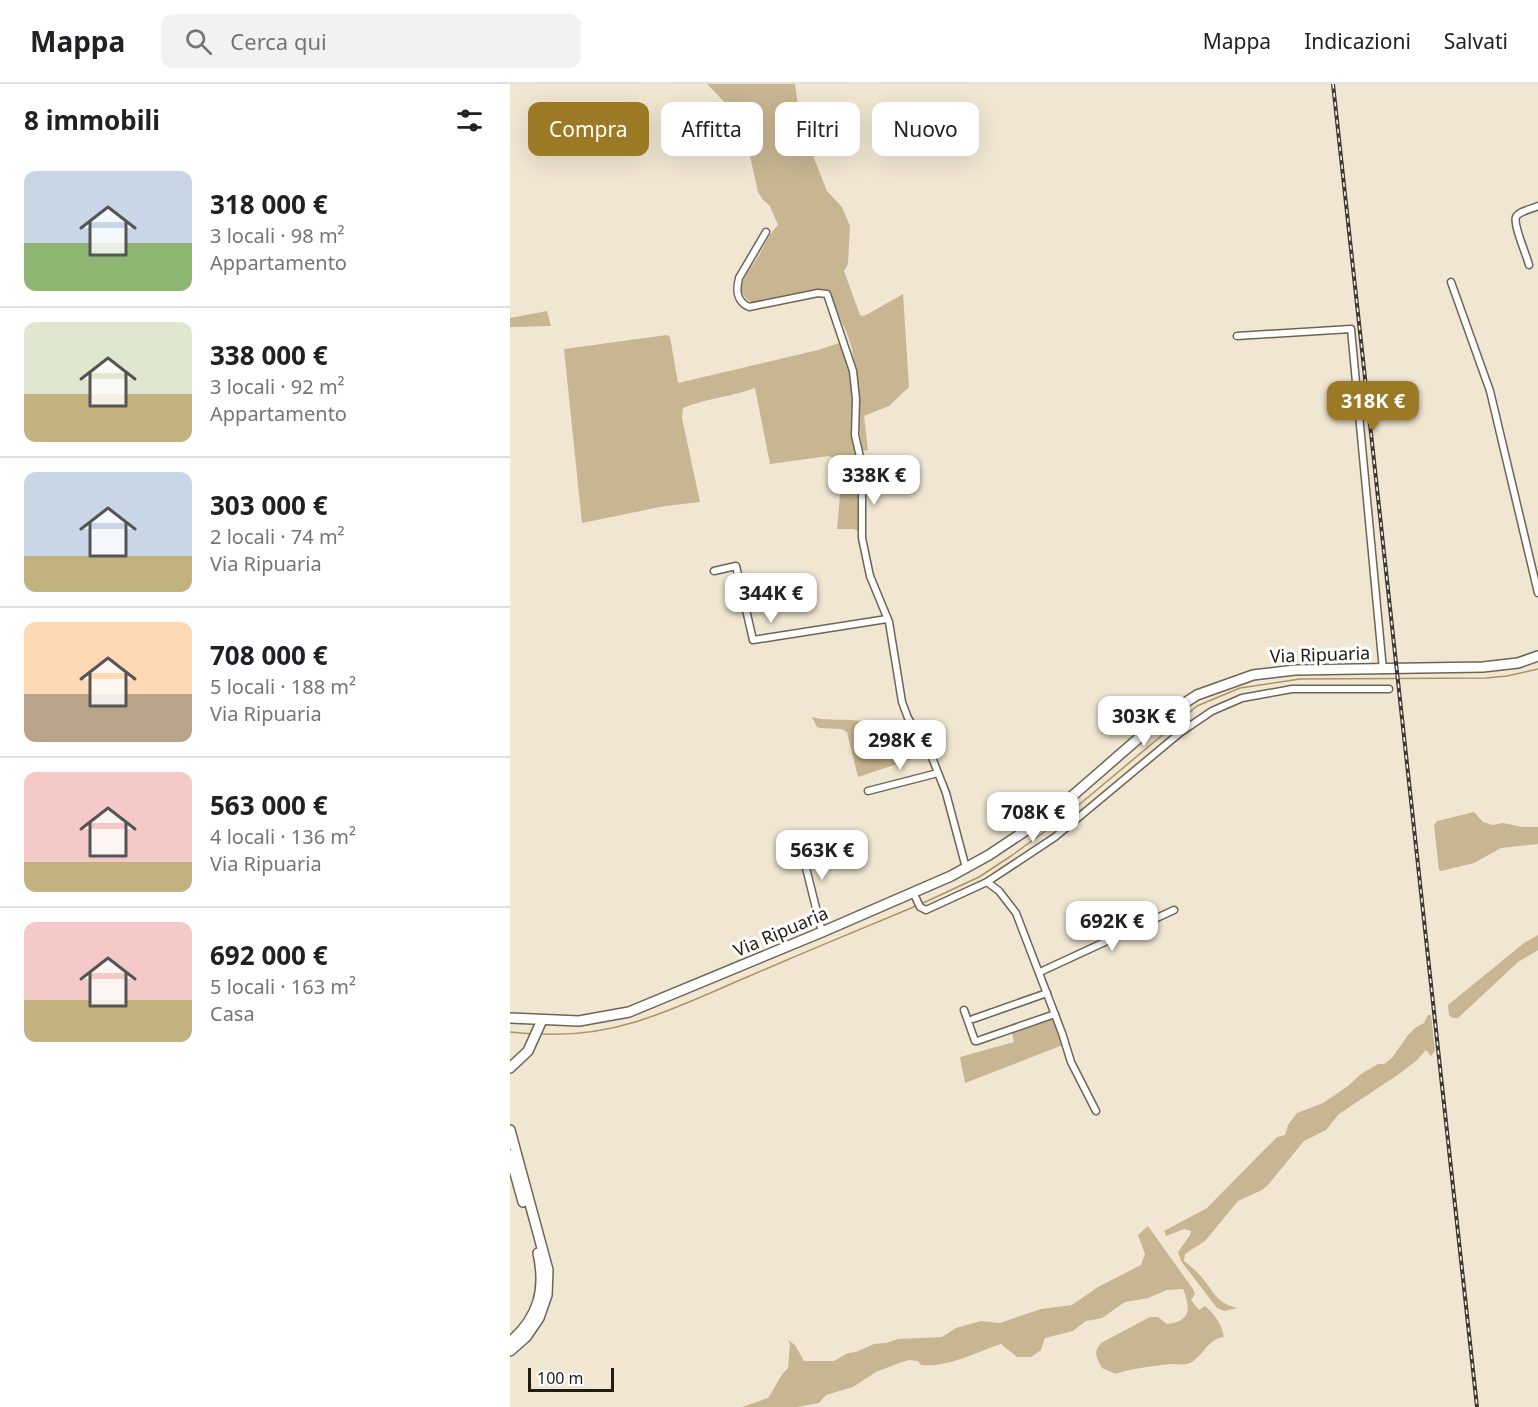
<!DOCTYPE html>
<html lang="it">
<head>
<meta charset="utf-8">
<style>
	body { margin:0; font-family:"Noto Sans",sans-serif; background:#f2f2f2; color:#202124; height:100vh; display:flex; flex-direction:column; font-size:22px; white-space:nowrap }
	* { box-sizing:border-box; margin:0 }
	p { font-size:20px; color:#757577 }
	.icon { flex:none; width:33px; height:33px; fill:none; stroke:currentColor; stroke-width:2; stroke-linecap:round; stroke-linejoin:round }
	.map { position:relative; flex:1; overflow:hidden }
	.details { display:flex; flex-direction:column; background:#fff; width:510px }
	.details>* { flex:none }
	.hud { position:absolute; left:18px; top:18px; width:570px; height:54px; display:flex; gap:12px }
	.scale { position:absolute; left:18px; bottom:15px; width:86px; box-sizing:border-box; padding-left:6px; border:3px solid #1f1c14; border-top:0; font-size:16px; line-height:21px; white-space:nowrap; color:#1f1c14; -webkit-text-stroke:4px #fff; paint-order:stroke }
	.price { position:absolute; translate:-50% -51px; padding:0 14px; border-radius:12px; background:#fff; color:#222; font-size:20px; line-height:39px; filter:drop-shadow(0 2px 3px #0008) }
	.price::after { content:''; position:absolute; left:50%; top:36px; width:18px; height:14px; margin-left:-9px; background:inherit; clip-path:polygon(0 0,100% 0,50% 100%) }
	.price.selected { background:#9c7924; color:#fff }
	ul { padding:0; list-style:none }
	li { display:flex; align-items:center; gap:18px; height:150px; padding:0 24px }
	li+li { border-top:2px solid #e0e0e0 }
	li span { display:grid; place-items:center; flex:none; width:168px; height:120px; border-radius:12px; color:#555 }
	li>.icon { margin-inline-start:auto }
	span .icon { width:72px; height:72px; fill:#fffc; stroke-width:1 }
	li b { font-size:26px }
	h2 { display:flex; justify-content:space-between; align-items:center; height:72px; padding:0 24px; font-size:26px }
	.pill { padding:0 21px; border-radius:12px; background:#fff; box-shadow:0 6px 24px #0002; font-size:21px; line-height:54px }
	.pill.selected { background:#9c7924; color:#fff }
	header { display:flex; align-items:center; gap:36px; box-sizing:border-box; height:84px; padding:0 30px; background:#fff; border-bottom:2px solid #e0e0e0 }
	header strong { font-size:28px }
	nav { display:flex; gap:33px; margin-inline-start:auto; font-size:21px }
	.search { width:420px; height:54px; background:#f2f2f2; display:flex; align-items:center; gap:15px; box-sizing:border-box; padding:0 21px; border-radius:12px; color:#757577; font-size:22px }
	main { display:flex; flex:1; min-height:0 }
	.map>svg:first-child { display:block }
</style>
</head>
<body>
<header>
<strong>Mappa</strong>
<div class="search"><svg class="icon" aria-label="search" viewBox="0 0 24 24"><circle cx="10" cy="10" r="6"/><path d="M15 15l6 6"/></svg>Cerca qui</div>
<nav><a>Mappa</a><a>Indicazioni</a><a>Salvati</a></nav>
</header>
<main>
<section class="details">
<h2>8 immobili<svg class="icon" aria-label="filters" viewBox="0 0 24 24"><path d="M4 7h16M4 17h16"/><circle cx="9" cy="7" r="2"/><circle cx="15" cy="17" r="2"/></svg></h2>
<ul>
<li><span style="background:linear-gradient(#c9d6e8 60%,#8fb573 0)"><svg class="icon" aria-label="home" viewBox="0 0 24 24"><path d="M3 11l9-7 9 7M6 9v11h12V9"/></svg></span><div><b>318 000 €</b><p>3 locali · 98 m²</p><p>Appartamento</p></div></li>
<li><span style="background:linear-gradient(#dfe7d0 60%,#c2b280 0)"><svg class="icon" aria-label="home" viewBox="0 0 24 24"><path d="M3 11l9-7 9 7M6 9v11h12V9"/></svg></span><div><b>338 000 €</b><p>3 locali · 92 m²</p><p>Appartamento</p></div></li>
<li><span style="background:linear-gradient(#c9d6e8 70%,#c2b280 0)"><svg class="icon" aria-label="home" viewBox="0 0 24 24"><path d="M3 11l9-7 9 7M6 9v11h12V9"/></svg></span><div><b>303 000 €</b><p>2 locali · 74 m²</p><p>Via Ripuaria</p></div></li>
<li><span style="background:linear-gradient(#ffd9b3 60%,#b9a48a 0)"><svg class="icon" aria-label="home" viewBox="0 0 24 24"><path d="M3 11l9-7 9 7M6 9v11h12V9"/></svg></span><div><b>708 000 €</b><p>5 locali · 188 m²</p><p>Via Ripuaria</p></div></li>
<li><span style="background:linear-gradient(#f6c9c9 75%,#c2b280 0)"><svg class="icon" aria-label="home" viewBox="0 0 24 24"><path d="M3 11l9-7 9 7M6 9v11h12V9"/></svg></span><div><b>563 000 €</b><p>4 locali · 136 m²</p><p>Via Ripuaria</p></div></li>
<li><span style="background:linear-gradient(#f6c9c9 65%,#c2b280 0)"><svg class="icon" aria-label="home" viewBox="0 0 24 24"><path d="M3 11l9-7 9 7M6 9v11h12V9"/></svg></span><div><b>692 000 €</b><p>5 locali · 163 m²</p><p>Casa</p></div></li>
</ul>
</section>
<div class="map">
<svg width="1028" height="1323" viewBox="0 0 1028 1323">
	<rect width="100%" height="100%" fill="#f0e6d2"/>
	<g fill="#c8b692">
		<path d="M 197,0 L 285,0 L 291,42 L 317,107 L 332,123 L 340,142 L 338,180 L 334,187 L 350,231 L 353,232 L 358,230 L 393,210 L 399,303 L 379,322 L 354,332 L 358,366 L 352,367 C 347,333 349,298 342,265 C 337,244 324,224 316,205 L 300,206 L 243,219 C 219,207 239,188 247,174 C 255,161 258,152 268,141 L 260,122 L 253,116 L 248,108 L 235,49 L 225,29 Z"/>
		<path d="M 37,227 L 41,242 L 0,243 L 0,234 Z"/>
		<path d="M 157,251 L 160,253 L 168,299 L 308,266 L 335,257 L 339,270 L 351,390 L 351,448 L 343,445 L 327,445 L 331,401 L 324,374 L 319,372 L 260,380 L 245,304 C 221,313 196,314 173,324 L 172,334 L 190,418 L 155,422 L 72,439 L 54,265 Z"/>
		<path d="M 302,633 C 315,637 327,635 340,636 C 360,637 378,641 397,636 L 417,670 L 348,693 L 337,648 L 331,645 L 310,644 L 307,643 Z"/>
		<path d="M 964,728 L 973,738 L 983,741 L 993,739 L 1012,743 L 1028,743 L 1028,760 L 991,764 L 964,779 L 931,787 L 929,786 L 924,741 L 927,737 Z"/>
		<path d="M 1028,851 L 1028,866 L 1008,878 L 948,934 L 942,934 L 939,931 L 938,921 L 1014,859 Z"/>
		<path d="M 918,931 L 921,931 L 925,967 L 921,972 L 916,966 L 906,977 L 889,990 L 829,1030 L 816,1046 L 794,1057 L 758,1101 L 752,1106 L 728,1117 L 695,1157 L 675,1170 L 674,1177 C 679,1181 684,1185 689,1190 C 703,1205 704,1218 727,1224 L 714,1227 L 707,1224 L 671,1177 L 668,1168 L 680,1151 L 681,1147 L 674,1145 L 656,1152 L 654,1147 L 697,1124 L 746,1074 L 767,1053 L 775,1051 L 778,1041 L 787,1029 L 813,1019 L 838,1002 L 851,990 L 868,980 L 874,980 L 882,974 L 898,951 L 905,944 L 914,939 Z"/>
		<path d="M 543,933 L 553,961 L 455,999 L 450,973 L 504,958 L 502,949 Z"/>
		<path d="M 638,1142 L 683,1205 L 685,1210 L 681,1216 L 689,1226 L 695,1222 C 705,1230 712,1241 714,1253 C 696,1255 691,1277 677,1280 C 672,1281 667,1280 662,1280 C 650,1281 617,1285 606,1290 L 592,1284 C 586,1273 583,1268 591,1259 L 640,1233 L 648,1233 L 657,1240 C 681,1237 681,1225 673,1205 L 657,1206 L 638,1214 L 615,1218 L 592,1234 L 576,1237 L 563,1247 L 535,1254 L 531,1266 L 521,1273 L 507,1273 L 491,1260 C 466,1268 438,1284 411,1281 L 408,1277 L 399,1276 L 389,1279 L 366,1288 L 343,1303 L 316,1311 L 309,1319 L 304,1320 L 287,1323 L 232,1323 L 258,1314 C 266,1303 267,1295 278,1284 L 280,1260 L 278,1256 L 285,1261 L 294,1277 L 324,1277 L 338,1269 L 346,1268 L 364,1260 L 376,1259 L 388,1255 L 432,1253 L 446,1244 L 471,1237 L 490,1239 L 531,1225 L 562,1221 L 588,1203 L 631,1181 L 635,1170 L 628,1151 Z"/>
	</g>
	<g fill="none" stroke-linecap="round" stroke-linejoin="round">
		<g stroke="#ab9464" stroke-width="1.5">
			<path d="M 411,820 L 469,793 L 501,772 L 552,735 L 687,622 L 730,604 L 790,595 L 976,594 L 997,592 L 1028,585"/>
			<path d="M 0,948 L 23,950"/>
			<path d="M 31,950 C 109,954 167,923 237,893 C 293,869 350,845 406,822"/>
		</g>
		<defs>
			<g id="street">
				<path d="M 256,148 L 229,194 C 226,206 226,217 239,223 L 308,209 L 317,210 L 343,287 L 346,315 L 345,351 L 352,382 L 352,454 L 360,492 L 379,538 L 392,618 L 398,634 L 421,671 L 436,709 L 456,784"/>
				<path d="M 1019,181 C 1017,172 1003,141 1006,133 C 1009,127 1022,125 1028,122"/>
				<path d="M 941,198 L 980,307 L 1028,509"/>
				<path d="M 727,252 L 841,245 L 873,586"/>
				<path d="M 204,487 L 226,482 L 243,556 L 377,535"/>
				<path d="M 358,707 L 428,689"/>
				<path d="M 288,752 L 312,848"/>
				<path d="M 477,798 L 489,807 L 506,829 L 552,949 L 561,978 L 586,1027"/>
				<path d="M 404,810 L 410,823 L 416,826 L 477,798 L 545,753 L 671,648 L 702,627 L 732,614 L 782,605 L 879,605"/>
				<path d="M 530,888 L 664,826"/>
				<path d="M 454,926 L 465,957 L 467,957 L 545,930"/>
				<path d="M 463,935 L 537,909"/>
			</g>
			<g id="secondary">
				<path d="M 0,934 L 69,937 L 119,928 L 312,848 L 441,792 L 479,771 L 545,727 L 653,633 L 687,611 L 743,591 L 785,586 L 973,583 L 1008,579 L 1028,572"/>
				<path d="M 0,984 L 18,967 L 32,936"/>
				<path d="M 0,1046 L 38,1186 L 37,1211 L 29,1234 L 16,1253 L 0,1267"/>
				<path d="M 0,1071 L 13,1118"/>
				<path d="M 0,1258 C 29,1233 36,1205 28,1169"/>
			</g>
		</defs>
		<use href="#street" stroke="#6d6553" stroke-width="9"/>
		<use href="#secondary" stroke="#6d6553" stroke-width="12"/>
		<use href="#street" stroke="#fff" stroke-width="6"/>
		<use href="#secondary" stroke="#fff" stroke-width="9"/>
		<defs>
			<path id="rail" d="M 823,0 L 967,1323"/>
		</defs>
		<use href="#rail" stroke="#3e3a31" stroke-width="4"/>
		<use href="#rail" stroke="#fff" stroke-width="1.5" stroke-dasharray="4.5" stroke-linecap="butt"/>
	</g>
	<g text-anchor="middle" stroke-width="6" stroke-linejoin="round" paint-order="stroke">
		<g font-size="18" fill="#1f1c14" stroke="#fff">
			<text transform="translate(810 571) rotate(-2)" y="6">Via Ripuaria</text>
			<text transform="translate(271 848) rotate(-23)" y="6">Via Ripuaria</text>
		</g>
	</g>
</svg>
<div class="scale">100 m</div>
<b class="price selected" style="left:863px;top:348px">318K €</b>
<b class="price" style="left:364px;top:422px">338K €</b>
<b class="price" style="left:261px;top:540px">344K €</b>
<b class="price" style="left:634px;top:663px">303K €</b>
<b class="price" style="left:390px;top:687px">298K €</b>
<b class="price" style="left:523px;top:759px">708K €</b>
<b class="price" style="left:312px;top:797px">563K €</b>
<b class="price" style="left:602px;top:868px">692K €</b>
<div class="hud">
<a class="pill selected">Compra</a>
<a class="pill">Affitta</a>
<a class="pill">Filtri</a>
<a class="pill">Nuovo</a>
</div>
</div>
</main>
</body>
</html>
